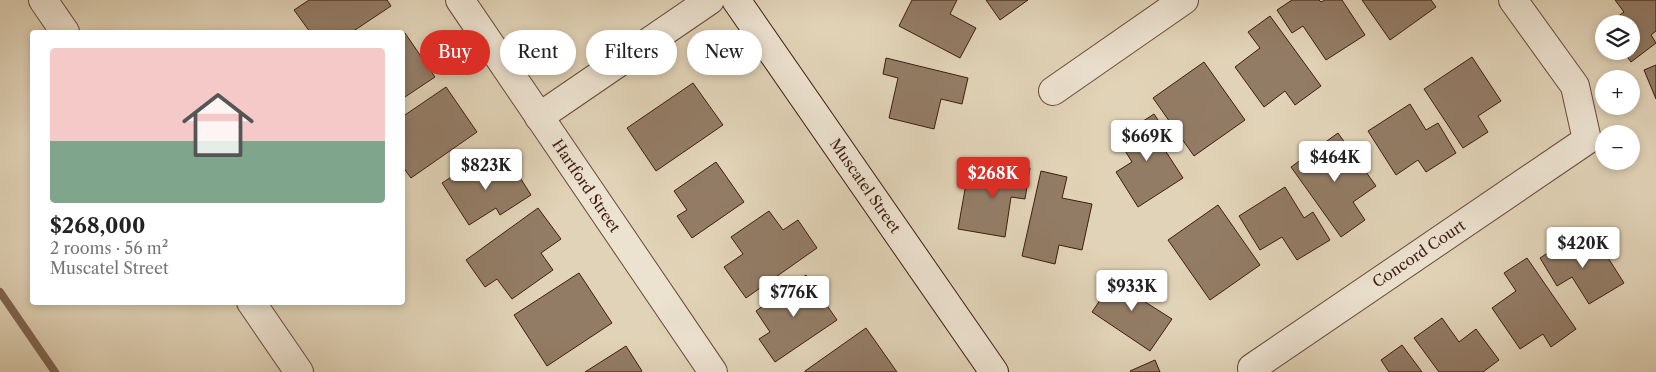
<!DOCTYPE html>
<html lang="en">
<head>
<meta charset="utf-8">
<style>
	body { margin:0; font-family:"Libre Caslon Text",serif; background:#f6f6f6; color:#222; height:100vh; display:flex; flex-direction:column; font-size:19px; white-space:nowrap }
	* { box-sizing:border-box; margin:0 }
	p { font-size:16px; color:#767676 }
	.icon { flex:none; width:28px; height:28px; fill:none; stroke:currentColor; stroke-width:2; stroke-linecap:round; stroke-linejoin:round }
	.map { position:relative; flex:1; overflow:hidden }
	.drawer { position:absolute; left:30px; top:30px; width:375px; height:275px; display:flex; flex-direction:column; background:#fff; border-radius:5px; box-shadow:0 2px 8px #0003 }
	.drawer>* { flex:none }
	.guide { position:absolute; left:420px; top:30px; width:475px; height:45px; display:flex; gap:10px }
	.fabs { position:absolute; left:1595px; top:15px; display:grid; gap:10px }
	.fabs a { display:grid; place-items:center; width:45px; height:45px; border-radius:50%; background:#fff; box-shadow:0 2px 8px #0003; font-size:25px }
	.price { position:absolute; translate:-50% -42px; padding:0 11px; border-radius:5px; background:#fff; color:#222; font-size:16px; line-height:32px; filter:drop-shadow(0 1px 2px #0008) }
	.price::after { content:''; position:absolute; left:50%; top:30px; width:15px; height:11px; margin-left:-8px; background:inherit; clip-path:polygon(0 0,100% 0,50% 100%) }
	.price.selected { background:#d93025; color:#fff }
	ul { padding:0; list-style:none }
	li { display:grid; align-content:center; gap:10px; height:265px; padding:0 20px }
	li+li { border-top:1px solid #e0e0e0 }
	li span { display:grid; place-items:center; height:155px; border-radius:5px; color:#555 }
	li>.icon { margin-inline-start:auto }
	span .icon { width:90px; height:90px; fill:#fffc; stroke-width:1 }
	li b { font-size:21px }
	.chip { padding:0 18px; border-radius:22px; background:#fff; box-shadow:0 2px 8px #0003; font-size:18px; line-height:45px }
	.chip.selected { background:#d93025; color:#fff }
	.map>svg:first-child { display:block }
</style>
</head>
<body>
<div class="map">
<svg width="1656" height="372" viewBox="0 0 1656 372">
	<rect width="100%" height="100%" fill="#e1d3b7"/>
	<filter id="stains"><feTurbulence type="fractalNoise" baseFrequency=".004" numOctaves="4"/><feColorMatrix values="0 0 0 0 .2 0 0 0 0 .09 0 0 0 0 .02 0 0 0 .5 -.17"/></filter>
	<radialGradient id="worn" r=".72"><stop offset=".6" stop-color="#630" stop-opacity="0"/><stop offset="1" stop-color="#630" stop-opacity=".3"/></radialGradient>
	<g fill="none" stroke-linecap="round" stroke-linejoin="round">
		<path stroke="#7f6552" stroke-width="8" d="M 0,292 L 55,372"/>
	</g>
	<g fill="#937c66" stroke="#3f1d0f">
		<path d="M 309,0 L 387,0 L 391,6 L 352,32 L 310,32 L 294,10 Z"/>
		<path d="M 912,0 L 957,0 L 950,14 L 976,28 L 960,58 L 899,26 Z"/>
		<path d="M 986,0 L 1028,0 L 1000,20 Z"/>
		<path d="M 1292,0 L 1319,0 L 1321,2 L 1325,0 L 1342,0 L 1365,35 L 1326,60 L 1303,26 L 1292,33 L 1277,10 Z"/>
		<path d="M 1362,0 L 1431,0 L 1436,7 L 1390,40 Z"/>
		<path d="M 1615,0 L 1656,0 L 1656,31 L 1651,35 L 1656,43 L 1631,62 L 1623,51 L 1631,51 L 1631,24 L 1608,24 L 1624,12 Z"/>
		<path d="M 1270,16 L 1321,86 L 1295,105 L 1285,91 L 1264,107 L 1235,67 L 1260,48 L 1248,32 Z"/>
		<path d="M 405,33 L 435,77 L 402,99 L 402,35 Z"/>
		<path d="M 1472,57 L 1501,101 L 1478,116 L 1488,132 L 1463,148 L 1424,89 Z"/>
		<path d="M 886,58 L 968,78 L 962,104 L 941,99 L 934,129 L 889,118 L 898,78 L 883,74 Z"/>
		<path d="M 1204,62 L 1245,120 L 1194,156 L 1153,98 Z"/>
		<path d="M 1656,65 L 1656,99 L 1644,70 Z"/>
		<path d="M 693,83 L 723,125 L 656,171 L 627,128 Z"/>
		<path d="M 446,87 L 477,132 L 411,178 L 402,166 L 402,117 Z"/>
		<path d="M 1410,104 L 1426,130 L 1438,123 L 1456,153 L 1426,172 L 1418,160 L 1396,175 L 1368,131 Z"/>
		<path d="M 1154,114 L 1170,138 L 1161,144 L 1183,178 L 1138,207 L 1116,172 L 1132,162 L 1117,138 Z"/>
		<path d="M 1338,133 L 1376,186 L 1353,202 L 1365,220 L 1341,237 L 1291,167 Z"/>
		<path d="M 509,160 L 531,195 L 500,215 L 496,208 L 469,225 L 442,183 L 474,162 L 483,176 Z"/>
		<path d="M 990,161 L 1030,168 L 1025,199 L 1011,197 L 1005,237 L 958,229 L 967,178 L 987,182 Z"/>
		<path d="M 716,162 L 744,202 L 692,238 L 677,216 L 687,210 L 674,191 Z"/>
		<path d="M 1041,171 L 1067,177 L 1062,198 L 1092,204 L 1082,250 L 1059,245 L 1055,264 L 1022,256 Z"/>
		<path d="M 1285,187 L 1304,218 L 1313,212 L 1330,240 L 1297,260 L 1282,237 L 1260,250 L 1239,216 Z"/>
		<path d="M 1218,205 L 1260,265 L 1210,300 L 1168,240 Z"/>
		<path d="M 538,208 L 561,239 L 541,253 L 553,270 L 512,299 L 497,279 L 485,287 L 466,260 Z"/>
		<path d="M 769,211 L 783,230 L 798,220 L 817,248 L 746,298 L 724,267 L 743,254 L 731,237 Z"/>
		<path d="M 1574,236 L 1583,251 L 1598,242 L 1624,283 L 1589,304 L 1572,277 L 1557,286 L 1540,258 Z"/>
		<path d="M 1527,258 L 1576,329 L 1551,347 L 1543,334 L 1520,349 L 1492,308 L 1516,291 L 1504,273 Z"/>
		<path d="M 1119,272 L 1148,291 L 1142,300 L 1172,319 L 1150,351 L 1092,312 Z"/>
		<path d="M 579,273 L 612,323 L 547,366 L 514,315 Z"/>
		<path d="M 806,275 L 837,320 L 775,362 L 759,339 L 770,332 L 756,311 Z"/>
		<path d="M 1442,318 L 1459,342 L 1476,329 L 1499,360 L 1483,372 L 1439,372 L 1414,338 Z"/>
		<path d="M 866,328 L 897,372 L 805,372 L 805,371 Z"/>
		<path d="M 1402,345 L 1422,372 L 1389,372 L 1381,360 Z"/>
		<path d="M 626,346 L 642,371 L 640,372 L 585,372 Z"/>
		<path d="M 1155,360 L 1160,372 L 1131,372 L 1130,371 Z"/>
	</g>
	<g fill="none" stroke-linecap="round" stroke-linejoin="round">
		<defs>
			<g id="street">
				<path d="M 43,0 L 65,32"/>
				<path d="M 460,0 L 713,372"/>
				<path d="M 1053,91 L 1184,0"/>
				<path d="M 539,117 L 710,0"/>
				<path d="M 251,302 L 299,372"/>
				<path d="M 1252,368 L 1587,140 L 1575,86 L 1513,0"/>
			</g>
			<path id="secondary" d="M 736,0 L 994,372"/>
		</defs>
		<use href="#street" stroke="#684a39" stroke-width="30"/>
		<use href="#secondary" stroke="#3f1d0f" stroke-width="30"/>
		<use href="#street" stroke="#ece2d0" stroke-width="28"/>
		<use href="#secondary" stroke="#ece2d0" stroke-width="28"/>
	</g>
	<g text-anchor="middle" stroke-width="4" stroke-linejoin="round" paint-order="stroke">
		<g font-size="15" fill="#3f1d0f" stroke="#ece2d0">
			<text transform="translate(586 186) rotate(56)" y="5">Hartford Street</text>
			<text transform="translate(865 186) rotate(55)" y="5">Muscatel Street</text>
			<text transform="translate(1419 254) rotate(-34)" y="5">Concord Court</text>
		</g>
	</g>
	<rect width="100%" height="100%" filter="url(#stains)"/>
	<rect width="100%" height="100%" fill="url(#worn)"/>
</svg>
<div class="fabs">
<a><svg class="icon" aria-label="layers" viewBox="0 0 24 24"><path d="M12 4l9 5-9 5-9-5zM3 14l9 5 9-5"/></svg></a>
<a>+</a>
<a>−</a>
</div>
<b class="price" style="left:1147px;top:162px">$669K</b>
<b class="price" style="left:1335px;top:183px">$464K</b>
<b class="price" style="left:486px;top:191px">$823K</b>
<b class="price selected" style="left:993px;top:199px">$268K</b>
<b class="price" style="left:1583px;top:269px">$420K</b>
<b class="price" style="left:1132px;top:312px">$933K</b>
<b class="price" style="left:794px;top:318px">$776K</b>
<div class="guide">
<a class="chip selected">Buy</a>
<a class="chip">Rent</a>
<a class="chip">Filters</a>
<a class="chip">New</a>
</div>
<section class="drawer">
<ul>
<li><span style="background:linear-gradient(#f6c9c9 60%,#7fa58c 0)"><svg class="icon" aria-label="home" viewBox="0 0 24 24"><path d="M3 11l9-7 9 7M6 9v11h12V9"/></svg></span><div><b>$268,000</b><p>2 rooms · 56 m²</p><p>Muscatel Street</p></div></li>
</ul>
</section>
</div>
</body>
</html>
